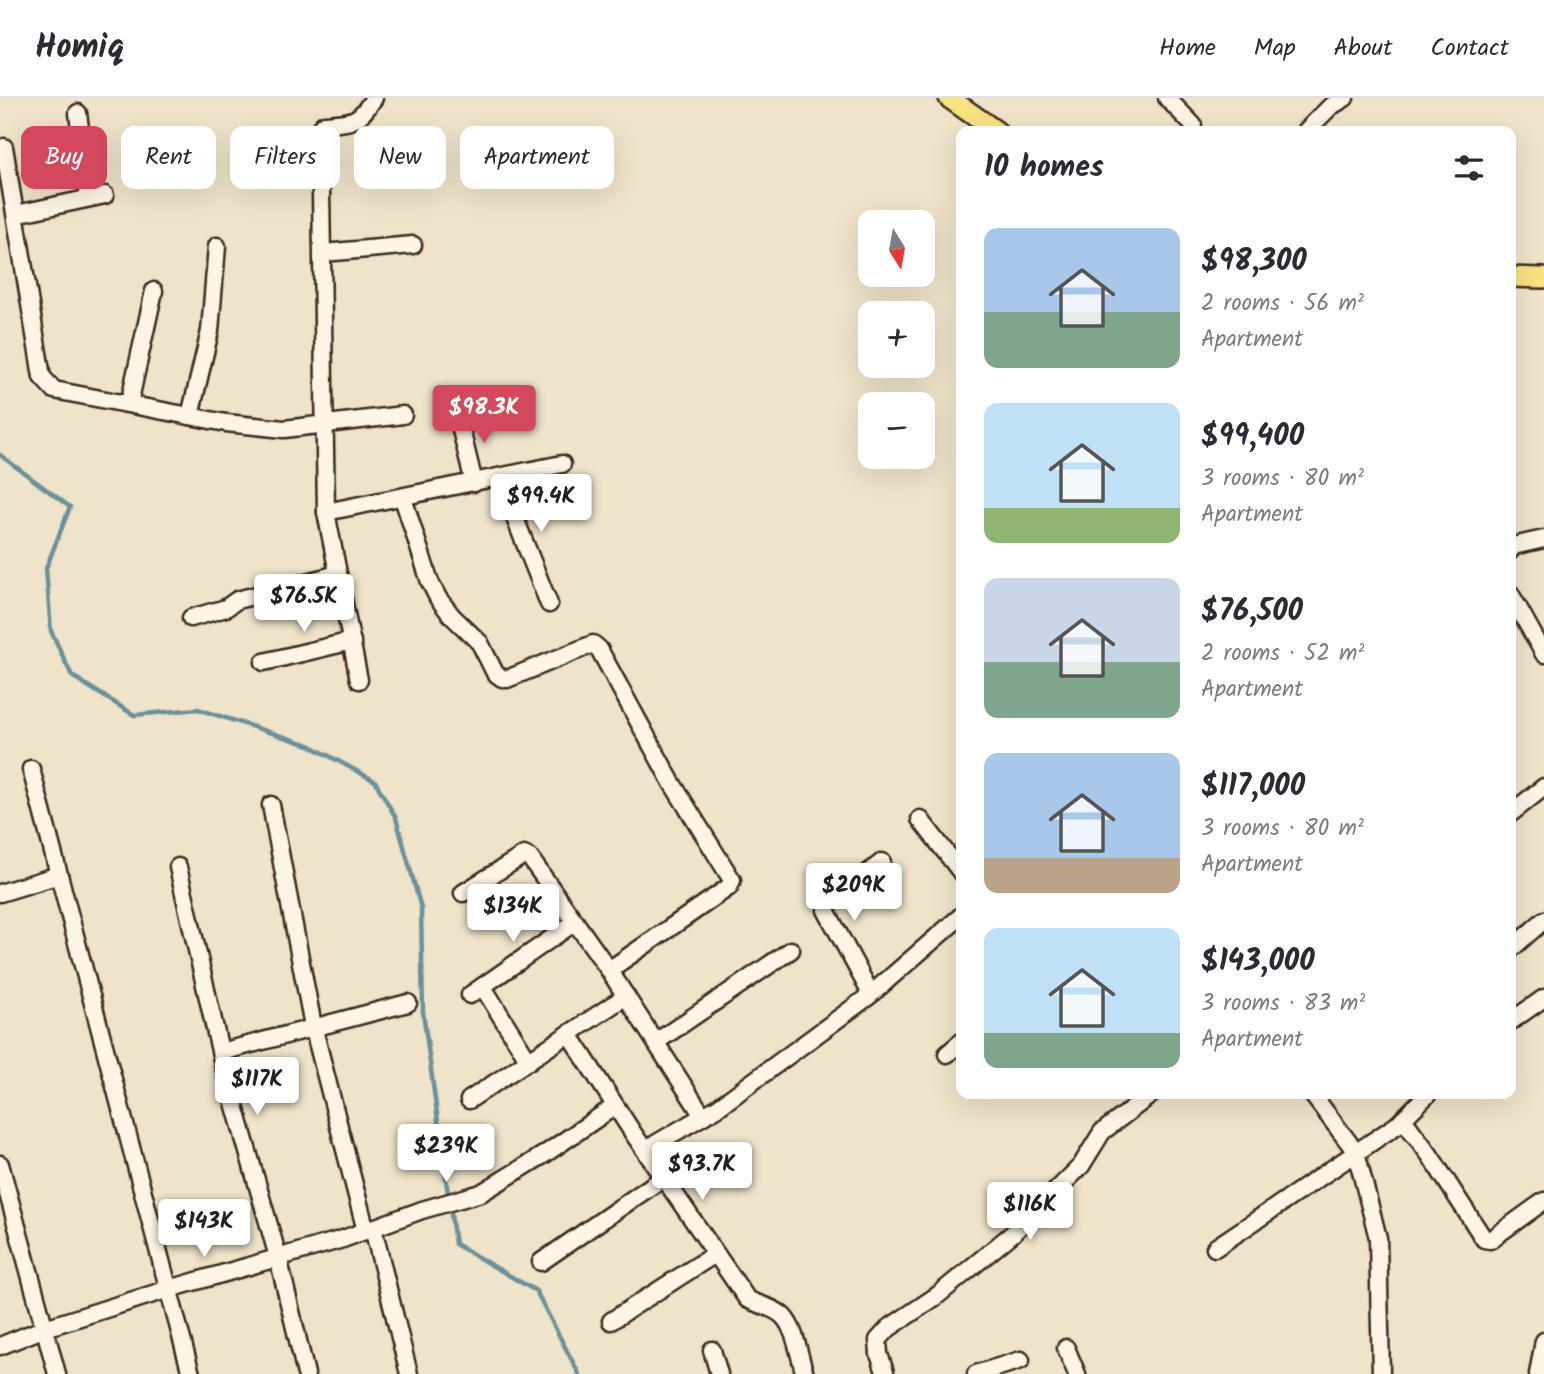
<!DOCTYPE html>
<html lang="en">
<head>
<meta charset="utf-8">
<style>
	body { margin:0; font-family:Kalam,sans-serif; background:#f7f7f7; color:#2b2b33; height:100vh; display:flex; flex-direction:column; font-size:26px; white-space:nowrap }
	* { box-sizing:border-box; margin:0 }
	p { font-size:23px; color:#7c7c81 }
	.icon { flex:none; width:38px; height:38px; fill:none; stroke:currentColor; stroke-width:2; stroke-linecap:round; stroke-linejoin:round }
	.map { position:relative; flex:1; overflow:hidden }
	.side { position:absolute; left:956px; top:28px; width:560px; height:973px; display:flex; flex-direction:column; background:#fff; border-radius:14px; box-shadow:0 7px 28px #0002 }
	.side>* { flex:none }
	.guide { position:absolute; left:21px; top:28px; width:665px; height:63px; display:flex; gap:14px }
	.needle { width:46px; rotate:169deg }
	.controls { position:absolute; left:858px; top:112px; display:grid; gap:14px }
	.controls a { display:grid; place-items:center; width:77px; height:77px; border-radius:14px; background:#fff; box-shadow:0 7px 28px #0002; font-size:35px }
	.price { position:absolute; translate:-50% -60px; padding:0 16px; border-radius:7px; background:#fff; color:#222; font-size:23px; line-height:46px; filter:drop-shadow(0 2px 4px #0008) }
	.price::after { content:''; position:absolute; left:50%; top:42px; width:21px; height:16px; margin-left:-10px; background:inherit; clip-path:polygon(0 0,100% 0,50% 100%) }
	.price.current { background:#d1495b; color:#fff }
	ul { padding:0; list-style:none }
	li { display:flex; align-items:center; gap:21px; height:175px; padding:0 28px }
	li span { display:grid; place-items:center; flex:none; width:196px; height:140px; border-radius:14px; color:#555 }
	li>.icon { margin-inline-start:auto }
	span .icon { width:84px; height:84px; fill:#fffc; stroke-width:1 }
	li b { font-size:30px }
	h2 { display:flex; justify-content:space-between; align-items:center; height:84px; padding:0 28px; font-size:30px }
	.chip { padding:0 24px; border-radius:14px; background:#fff; box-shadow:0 7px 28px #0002; font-size:24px; line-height:63px }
	.chip.current { background:#d1495b; color:#fff }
	header { display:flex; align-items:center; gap:42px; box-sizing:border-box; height:98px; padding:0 35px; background:#fff; border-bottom:2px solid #e1e1e2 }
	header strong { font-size:33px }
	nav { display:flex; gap:38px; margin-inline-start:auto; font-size:24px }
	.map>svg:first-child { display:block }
</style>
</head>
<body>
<header>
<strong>Homiq</strong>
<nav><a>Home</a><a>Map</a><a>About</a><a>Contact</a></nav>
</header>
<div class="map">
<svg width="1544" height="1276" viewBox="0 0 1544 1276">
	<rect width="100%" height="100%" fill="#efe3c9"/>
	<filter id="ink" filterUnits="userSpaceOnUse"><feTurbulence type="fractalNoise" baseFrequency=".0143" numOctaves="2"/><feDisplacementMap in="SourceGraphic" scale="14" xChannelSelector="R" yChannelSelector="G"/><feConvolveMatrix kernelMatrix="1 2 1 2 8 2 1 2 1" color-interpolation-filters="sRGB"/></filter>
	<g filter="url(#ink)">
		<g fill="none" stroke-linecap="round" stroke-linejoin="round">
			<path stroke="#6c919b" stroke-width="4.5" d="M 0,357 L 70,409 L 46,470 L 51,533 L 72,578 L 134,617 L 198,611 L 309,647 L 375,683 L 396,720 L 421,810 L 423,914 L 455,1146 L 536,1193 L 579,1276"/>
			<defs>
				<g id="minor">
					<path d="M 1167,0 L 1193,27"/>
					<path d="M 78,15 L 89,100"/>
					<path d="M 1306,33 L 1330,9 L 1345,0"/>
					<path d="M 4,49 L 42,279 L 54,292 L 226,325 L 284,331 L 403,317"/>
					<path d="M 16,116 L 105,97"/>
					<path d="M 323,155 L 413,147"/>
					<path d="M 129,306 L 154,193"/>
					<path d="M 190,318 L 210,233 L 217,148"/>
					<path d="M 458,319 L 474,385"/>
					<path d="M 499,380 L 549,506"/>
					<path d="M 403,400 L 430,484 L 438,500 L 452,518 L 480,545 L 495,575 L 502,580 L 507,581 L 593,546 L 599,551 L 672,685 L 732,782 L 729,789 L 609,872"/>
					<path d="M 326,414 L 562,366"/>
					<path d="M 1510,453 L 1513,448 L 1544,441"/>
					<path d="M 1510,495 L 1544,556"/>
					<path d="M 191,520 L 226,510 L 237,502 L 338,476"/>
					<path d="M 264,564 L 352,543"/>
					<path d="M 359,582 L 326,414 L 320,30 L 324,26 C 353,24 358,25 374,0"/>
					<path d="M 31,671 L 191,1276"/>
					<path d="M 271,707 L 313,928 L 366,1133"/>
					<path d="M 1510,716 L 1544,689"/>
					<path d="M 920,721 L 961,774"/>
					<path d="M 178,769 L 223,966 L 278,1159 L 306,1276"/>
					<path d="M 0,795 L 59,777"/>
					<path d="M 463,795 L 524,757 L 530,760 L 609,872 L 703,1018"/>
					<path d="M 1510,852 L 1544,822"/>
					<path d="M 483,889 L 529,963"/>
					<path d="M 871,896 L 826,812 L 828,806 L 882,764"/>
					<path d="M 470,897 L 575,824"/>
					<path d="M 1510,924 L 1544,900"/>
					<path d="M 569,936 L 633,1035 L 747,1201 C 758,1207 774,1209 783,1218 C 796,1231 799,1259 805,1276"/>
					<path d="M 656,944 L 791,852"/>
					<path d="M 221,954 L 408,905"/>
					<path d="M 947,956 L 961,944"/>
					<path d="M 1312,996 L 1356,1054 L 1378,1140 L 1381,1276"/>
					<path d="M 469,1002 L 626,898"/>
					<path d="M 1403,1021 L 1429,1056 L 1484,1141 L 1490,1142 L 1544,1103"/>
					<path d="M 645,1052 L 717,1010 L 869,898 L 961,818"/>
					<path d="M 0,1066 L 57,1276"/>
					<path d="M 373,1130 L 409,1276"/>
					<path d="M 1215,1150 L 1397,1027 L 1428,996"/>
					<path d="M 541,1164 L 663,1080"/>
					<path d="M 611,1223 L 715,1156"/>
					<path d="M 0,1248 L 45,1230 L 169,1191 L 343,1141 L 422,1112 L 481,1095 L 545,1056 L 615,1008"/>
					<path d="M 1066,1250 L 1077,1276"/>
					<path d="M 712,1252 L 719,1276"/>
					<path d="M 885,1274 L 879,1256 L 878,1242 L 889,1230 L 938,1197 L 1012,1136 L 1081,1068 L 1102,1034 L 1152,996"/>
					<path d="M 976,1276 L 1021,1262"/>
					<path d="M 1538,1276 L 1544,1243"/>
				</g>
				<g id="major">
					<path d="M 949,0 L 996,33"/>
					<path d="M 1510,179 L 1544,180"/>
				</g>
			</defs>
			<use href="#minor" stroke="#3b2a1e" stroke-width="21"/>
			<use href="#major" stroke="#3b2a1e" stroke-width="24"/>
			<use href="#minor" stroke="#fcf5e5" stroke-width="16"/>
			<use href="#major" stroke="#f8e281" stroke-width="19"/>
		</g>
	</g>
</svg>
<div class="controls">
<a><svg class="needle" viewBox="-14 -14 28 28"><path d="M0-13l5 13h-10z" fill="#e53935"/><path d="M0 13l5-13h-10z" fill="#7c7c81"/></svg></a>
<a>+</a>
<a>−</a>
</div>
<b class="price current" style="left:484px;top:347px">$98.3K</b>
<b class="price" style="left:541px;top:436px">$99.4K</b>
<b class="price" style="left:304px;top:536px">$76.5K</b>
<b class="price" style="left:854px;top:825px">$209K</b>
<b class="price" style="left:513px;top:846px">$134K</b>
<b class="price" style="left:257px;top:1019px">$117K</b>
<b class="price" style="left:446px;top:1086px">$239K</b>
<b class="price" style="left:702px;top:1104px">$93.7K</b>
<b class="price" style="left:1030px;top:1144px">$116K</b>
<b class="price" style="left:204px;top:1161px">$143K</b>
<div class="guide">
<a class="chip current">Buy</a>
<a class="chip">Rent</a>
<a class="chip">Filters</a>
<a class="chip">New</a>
<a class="chip">Apartment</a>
</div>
<section class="side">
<h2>10 homes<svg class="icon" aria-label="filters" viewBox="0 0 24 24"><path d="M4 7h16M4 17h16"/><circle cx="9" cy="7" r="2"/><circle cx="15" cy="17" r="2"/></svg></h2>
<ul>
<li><span style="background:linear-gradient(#a9c7e8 60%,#7fa58c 0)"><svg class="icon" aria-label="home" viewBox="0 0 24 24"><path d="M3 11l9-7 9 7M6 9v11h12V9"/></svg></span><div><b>$98,300</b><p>2 rooms · 56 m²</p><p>Apartment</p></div></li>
<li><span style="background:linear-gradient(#bfe0f5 75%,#8fb573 0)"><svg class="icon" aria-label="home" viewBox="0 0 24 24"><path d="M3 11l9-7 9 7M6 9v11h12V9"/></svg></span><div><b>$99,400</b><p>3 rooms · 80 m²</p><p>Apartment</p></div></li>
<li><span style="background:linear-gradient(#c9d6e8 60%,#7fa58c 0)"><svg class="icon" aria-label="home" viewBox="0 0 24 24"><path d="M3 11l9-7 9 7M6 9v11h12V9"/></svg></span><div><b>$76,500</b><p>2 rooms · 52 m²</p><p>Apartment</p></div></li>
<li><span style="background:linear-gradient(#a9c7e8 75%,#b9a48a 0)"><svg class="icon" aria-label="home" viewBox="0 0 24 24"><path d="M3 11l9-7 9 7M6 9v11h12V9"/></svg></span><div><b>$117,000</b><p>3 rooms · 80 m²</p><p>Apartment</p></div></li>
<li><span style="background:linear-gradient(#bfe0f5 75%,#7fa58c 0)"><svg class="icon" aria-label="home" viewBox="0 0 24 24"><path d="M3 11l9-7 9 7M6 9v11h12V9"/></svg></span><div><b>$143,000</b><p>3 rooms · 83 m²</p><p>Apartment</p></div></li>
</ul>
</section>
</div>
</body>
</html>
